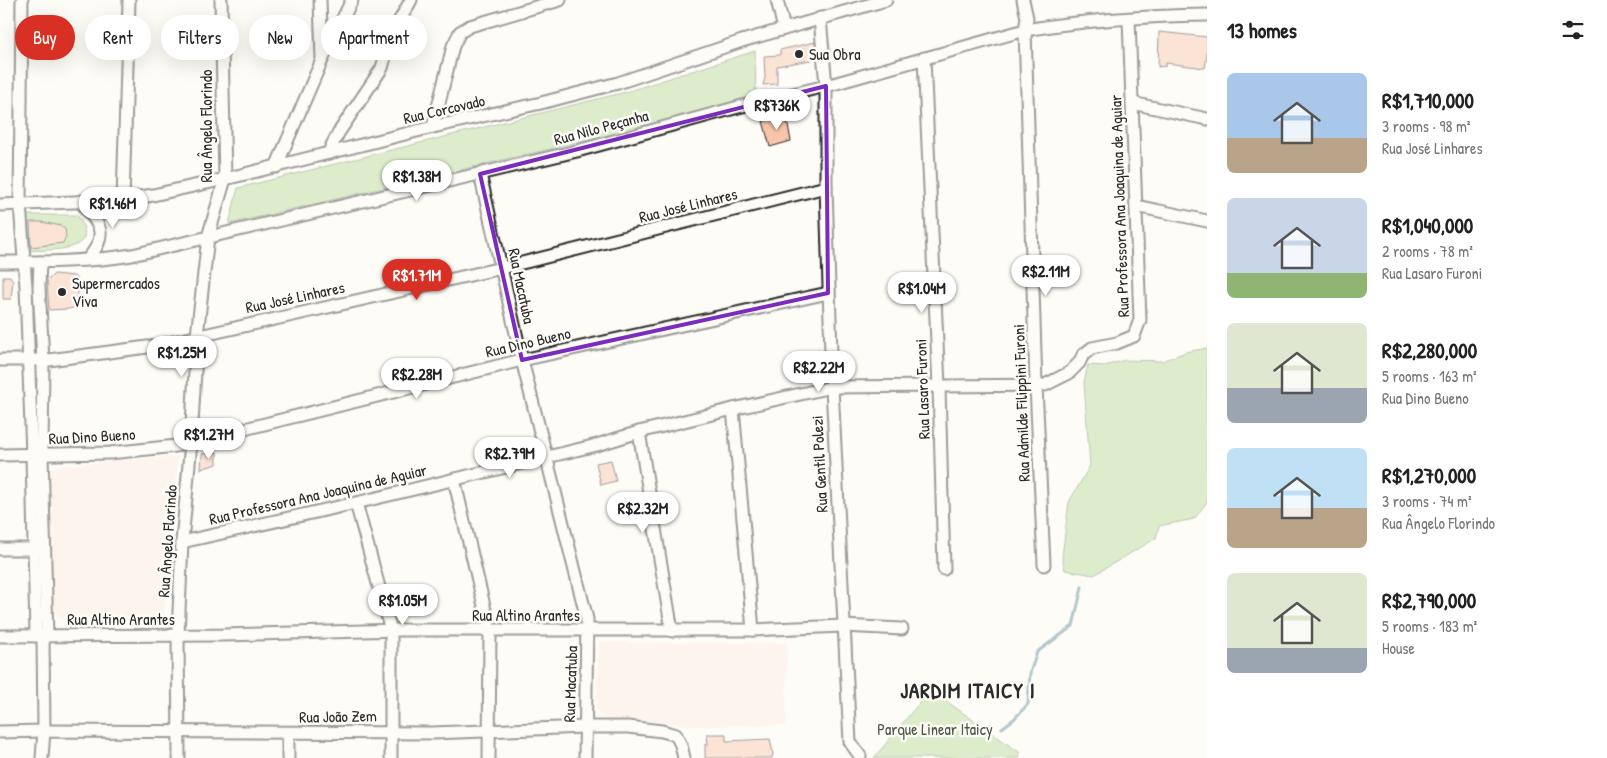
<!DOCTYPE html>
<html lang="en">
<head>
<meta charset="utf-8">
<style>
	body { margin:0; font-family:"Patrick Hand",sans-serif; background:#f2f2f2; color:#222; height:100vh; display:flex; flex-direction:column; font-size:19px; white-space:nowrap }
	* { box-sizing:border-box; margin:0 }
	p { font-size:16px; color:#767676 }
	.icon { flex:none; width:28px; height:28px; fill:none; stroke:currentColor; stroke-width:2; stroke-linecap:round; stroke-linejoin:round }
	.map { position:relative; flex:1; overflow:hidden }
	.details { display:flex; flex-direction:column; background:#fff; width:400px }
	.details>* { flex:none }
	.guide { position:absolute; left:15px; top:15px; width:475px; height:45px; display:flex; gap:10px }
	.price { position:absolute; translate:-50% -42px; padding:0 11px; border-radius:18px; background:#fff; color:#222; font-size:16px; line-height:32px; filter:drop-shadow(0 1px 2px #0008) }
	.price::after { content:''; position:absolute; left:50%; top:30px; width:15px; height:11px; margin-left:-8px; background:inherit; clip-path:polygon(0 0,100% 0,50% 100%) }
	.price.selected { background:#d93025; color:#fff }
	ul { padding:0; list-style:none }
	li { display:flex; align-items:center; gap:15px; height:125px; padding:0 20px }
	li span { display:grid; place-items:center; flex:none; width:140px; height:100px; border-radius:8px; color:#555 }
	li>.icon { margin-inline-start:auto }
	span .icon { width:60px; height:60px; fill:#fffc; stroke-width:1 }
	li b { font-size:21px }
	h2 { display:flex; justify-content:space-between; align-items:center; height:60px; padding:0 20px; font-size:21px }
	.tag { padding:0 18px; border-radius:22px; background:#fff; box-shadow:0 5px 20px #0002; font-size:18px; line-height:45px }
	.tag.selected { background:#d93025; color:#fff }
	main { display:flex; flex:1; min-height:0 }
	.map>svg:first-child { display:block }
</style>
</head>
<body>
<main>
<div class="map">
<svg width="1207" height="758" viewBox="0 0 1207 758">
	<rect width="100%" height="100%" fill="#fdfcf7"/>
	<filter id="ink" filterUnits="userSpaceOnUse"><feTurbulence type="fractalNoise" baseFrequency=".02" numOctaves="2"/><feDisplacementMap in="SourceGraphic" scale="10" xChannelSelector="R" yChannelSelector="G"/><feConvolveMatrix kernelMatrix="1 2 1 2 8 2 1 2 1" color-interpolation-filters="sRGB"/></filter>
	<g filter="url(#ink)">
		<g fill="#fcece0">
			<path d="M 178,456 L 164,615 L 156,622 L 148,624 L 61,619 L 50,605 L 45,470 L 56,466 Z"/>
			<path d="M 599,642 L 787,643 L 786,725 L 698,726 L 602,717 L 596,709 Z"/>
		</g>
		<g fill="#b6db96" stroke="#708360">
			<path d="M 755,51 L 756,95 L 639,128 L 229,224 L 238,188 L 626,92 Z"/>
			<path d="M 24,215 L 77,215 C 105,255 48,249 24,251 Z"/>
			<path d="M 1207,348 L 1207,502 L 1194,519 L 1159,526 L 1156,538 L 1094,575 L 1065,570 L 1062,557 L 1069,502 L 1090,466 L 1084,382 L 1088,365 L 1105,366 L 1125,360 L 1162,361 L 1186,352 Z"/>
			<path d="M 930,690 L 1019,752 L 1020,758 L 874,758 Z"/>
		</g>
		<g fill="none" stroke-linecap="round" stroke-linejoin="round">
			<path stroke="#5a8992" stroke-width="3" d="M 1002,728 L 1014,719 L 1028,704 L 1030,673 L 1037,652 L 1073,626 L 1082,587"/>
		</g>
		<g fill="#f9c5aa" stroke="#2b2b2b">
			<path d="M 1159,32 L 1207,37 L 1207,54 L 1205,68 L 1166,63 L 1166,66 L 1158,67 Z"/>
			<path d="M 815,42 L 816,59 L 777,66 L 777,84 L 763,85 L 765,78 L 764,56 L 780,55 L 780,50 Z"/>
			<path d="M 786,115 L 791,141 L 770,147 L 763,121 Z"/>
			<path d="M 30,222 L 42,222 L 61,226 L 65,229 L 66,236 L 63,243 L 31,247 Z"/>
			<path d="M 54,274 L 74,276 L 77,279 L 79,306 L 69,309 L 49,310 L 47,281 Z"/>
			<path d="M 3,276 L 10,276 L 13,281 L 11,299 L 3,299 Z"/>
			<path d="M 217,452 L 217,464 L 201,469 L 202,454 Z"/>
			<path d="M 611,460 L 616,481 L 601,485 L 596,463 Z"/>
			<path d="M 707,734 L 726,734 L 726,741 L 770,739 L 773,753 L 772,758 L 705,758 L 705,744 L 708,745 Z"/>
		</g>
		<g fill="none" stroke-linecap="round" stroke-linejoin="round">
			<defs>
				<g id="minor">
					<path d="M 22,0 L 20,204 L 26,287 L 32,455 L 36,636"/>
					<path d="M 320,0 L 322,59"/>
					<path d="M 777,0 L 784,29"/>
					<path d="M 1023,0 L 1027,18 L 1025,30 L 1036,385 L 1044,565"/>
					<path d="M 820,18 L 826,86 L 826,187 L 832,387 L 850,742 L 860,756"/>
					<path d="M 924,58 L 939,386 L 944,569"/>
					<path d="M 1132,103 L 1207,119"/>
					<path d="M 433,127 L 453,46 L 460,32 L 470,26 L 560,0"/>
					<path d="M 330,153 L 331,147 L 339,132 L 382,68 L 391,36 L 411,0"/>
					<path d="M 276,167 L 322,60 L 352,0"/>
					<path d="M 480,174 L 522,360 L 587,619 L 585,758"/>
					<path d="M 123,200 L 129,0"/>
					<path d="M 80,201 C 99,224 110,233 88,259"/>
					<path d="M 0,205 L 123,200 L 153,195 L 225,179 L 433,127 L 541,103 L 618,83 L 742,41 L 886,0"/>
					<path d="M 1136,206 L 1207,221"/>
					<path d="M 0,262 C 44,262 89,262 132,255 L 577,151 L 746,105 L 826,86 L 1025,30 C 1085,20 1146,16 1207,15"/>
					<path d="M 40,262 L 39,287 L 43,360 L 42,455 L 47,636"/>
					<path d="M 0,360 L 49,360 L 155,346 L 506,267 L 826,187"/>
					<path d="M 733,409 L 753,630"/>
					<path d="M 639,432 L 672,631"/>
					<path d="M 0,455 L 110,453 L 176,446 L 522,360 L 828,293"/>
					<path d="M 454,479 L 490,631 L 489,758"/>
					<path d="M 356,503 L 391,631 L 391,758"/>
					<path d="M 182,542 L 356,503 L 597,445 L 639,432 L 733,409 L 832,387 L 1045,385 L 1069,373 L 1079,363 L 1083,355 L 1092,348 L 1117,343 L 1134,336 L 1140,320 L 1129,19"/>
					<path d="M 0,549 L 41,549"/>
					<path d="M 0,636 L 223,635 L 399,630 L 753,630 L 843,626 L 902,629"/>
					<path d="M 0,732 L 44,731 L 433,733 L 585,727 L 628,727 L 662,731 L 676,735 L 681,745 L 684,758"/>
					<path d="M 288,733 L 288,758"/>
					<path d="M 42,758 L 44,731 L 43,636"/>
					<path d="M 179,758 L 178,635 L 182,542 L 191,442 L 197,336 L 208,237 L 225,179 L 221,0"/>
				</g>
			</defs>
			<use href="#minor" stroke="#2b2b2b" stroke-width="15"/>
			<use href="#minor" stroke="#fdfcf7" stroke-width="11"/>
		</g>
	</g>
	<path d="M0 0H1207V758H0ZM 826,86 L 828,293 L 522,360 L 480,174 Z" fill="#fdfcf7" fill-opacity=".55" fill-rule="evenodd"/>
	<path fill="none" stroke="#7b2cbf" stroke-width="4" stroke-linejoin="round" d="M 826,86 L 828,293 L 522,360 L 480,174 Z"/>
	<g fill="#2b2b2b" stroke="#fdfcf7" stroke-width="2">
		<circle cx="799" cy="54" r="5"/>
		<circle cx="62" cy="292" r="5"/>
	</g>
	<g text-anchor="middle" stroke-width="5" stroke-linejoin="round" paint-order="stroke">
		<g font-size="16" fill="#2b2b2b" stroke="#fdfcf7" text-anchor="start">
			<text x="809" y="60">Sua Obra</text>
			<text x="72" y="289">Supermercados<tspan x="72" dy="18">Viva</tspan></text>
		</g>
		<g font-size="16" fill="#2b2b2b" stroke="#fdfcf7">
			<text transform="translate(444 109) rotate(-13)" y="6">Rua Corcovado</text>
			<text transform="translate(206 126) rotate(-90)" y="6">Rua Ângelo Florindo</text>
			<text transform="translate(601 127) rotate(-15)" y="6">Rua Nilo Peçanha</text>
			<text transform="translate(688 205) rotate(-14)" y="6">Rua José Linhares</text>
			<text transform="translate(1119 206) rotate(-92)" y="6">Rua Professora Ana Joaquina de Aguiar</text>
			<text transform="translate(522 286) rotate(78)" y="6">Rua Macatuba</text>
			<text transform="translate(295 297) rotate(-12)" y="6">Rua José Linhares</text>
			<text transform="translate(528 342) rotate(-13)" y="6">Rua Dino Bueno</text>
			<text transform="translate(922 389) rotate(-92)" y="6">Rua Lasaro Furoni</text>
			<text transform="translate(1021 403) rotate(-92)" y="6">Rua Admilde Filippini Furoni</text>
			<text transform="translate(92 436) rotate(-3)" y="6">Rua Dino Bueno</text>
			<text transform="translate(819 464) rotate(-93)" y="6">Rua Gentil Polezi</text>
			<text transform="translate(318 494) rotate(-13)" y="6">Rua Professora Ana Joaquina de Aguiar</text>
			<text transform="translate(167 541) rotate(-86)" y="6">Rua Ângelo Florindo</text>
			<text x="526" y="621">Rua Altino Arantes</text>
			<text x="121" y="625">Rua Altino Arantes</text>
			<text transform="translate(570 684) rotate(-88)" y="6">Rua Macatuba</text>
			<text transform="translate(338 716) rotate(-1)" y="6">Rua João Zem</text>
		</g>
		<g font-size="16" fill="#4e5746" stroke="#fdfcf7">
			<text x="935" y="735">Parque Linear Itaicy</text>
		</g>
		<g font-size="21" font-weight="bold" letter-spacing="1" fill="#2b2b2b" stroke="#fdfcf7">
			<text x="968" y="698">JARDIM ITAICY I</text>
		</g>
	</g>
</svg>
<b class="price" style="left:777px;top:131px">R$736K</b>
<b class="price" style="left:417px;top:202px">R$1.38M</b>
<b class="price" style="left:113px;top:229px">R$1.46M</b>
<b class="price" style="left:1046px;top:297px">R$2.11M</b>
<b class="price selected" style="left:417px;top:301px">R$1.71M</b>
<b class="price" style="left:922px;top:314px">R$1.04M</b>
<b class="price" style="left:182px;top:378px">R$1.25M</b>
<b class="price" style="left:819px;top:393px">R$2.22M</b>
<b class="price" style="left:417px;top:400px">R$2.28M</b>
<b class="price" style="left:209px;top:460px">R$1.27M</b>
<b class="price" style="left:510px;top:479px">R$2.79M</b>
<b class="price" style="left:643px;top:534px">R$2.32M</b>
<b class="price" style="left:403px;top:626px">R$1.05M</b>
<div class="guide">
<a class="tag selected">Buy</a>
<a class="tag">Rent</a>
<a class="tag">Filters</a>
<a class="tag">New</a>
<a class="tag">Apartment</a>
</div>
</div>
<section class="details">
<h2>13 homes<svg class="icon" aria-label="filters" viewBox="0 0 24 24"><path d="M4 7h16M4 17h16"/><circle cx="9" cy="7" r="2"/><circle cx="15" cy="17" r="2"/></svg></h2>
<ul>
<li><span style="background:linear-gradient(#a9c7e8 65%,#b9a48a 0)"><svg class="icon" aria-label="home" viewBox="0 0 24 24"><path d="M3 11l9-7 9 7M6 9v11h12V9"/></svg></span><div><b>R$1,710,000</b><p>3 rooms · 98 m²</p><p>Rua José Linhares</p></div></li>
<li><span style="background:linear-gradient(#c9d6e8 75%,#8fb573 0)"><svg class="icon" aria-label="home" viewBox="0 0 24 24"><path d="M3 11l9-7 9 7M6 9v11h12V9"/></svg></span><div><b>R$1,040,000</b><p>2 rooms · 78 m²</p><p>Rua Lasaro Furoni</p></div></li>
<li><span style="background:linear-gradient(#dfe7d0 65%,#9aa5b1 0)"><svg class="icon" aria-label="home" viewBox="0 0 24 24"><path d="M3 11l9-7 9 7M6 9v11h12V9"/></svg></span><div><b>R$2,280,000</b><p>5 rooms · 163 m²</p><p>Rua Dino Bueno</p></div></li>
<li><span style="background:linear-gradient(#bfe0f5 60%,#b9a48a 0)"><svg class="icon" aria-label="home" viewBox="0 0 24 24"><path d="M3 11l9-7 9 7M6 9v11h12V9"/></svg></span><div><b>R$1,270,000</b><p>3 rooms · 74 m²</p><p>Rua Ângelo Florindo</p></div></li>
<li><span style="background:linear-gradient(#dfe7d0 75%,#9aa5b1 0)"><svg class="icon" aria-label="home" viewBox="0 0 24 24"><path d="M3 11l9-7 9 7M6 9v11h12V9"/></svg></span><div><b>R$2,790,000</b><p>5 rooms · 183 m²</p><p>House</p></div></li>
</ul>
</section>
</main>
</body>
</html>
